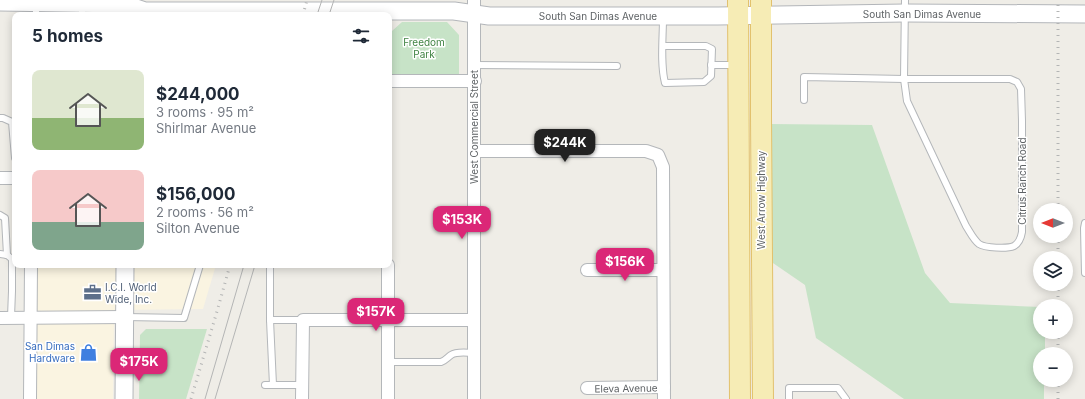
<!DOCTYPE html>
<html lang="en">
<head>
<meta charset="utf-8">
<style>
	body { margin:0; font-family:Inter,sans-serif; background:#f2f2f3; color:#1f2937; height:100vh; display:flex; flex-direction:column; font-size:15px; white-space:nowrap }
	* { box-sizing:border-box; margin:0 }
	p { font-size:13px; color:#747a83 }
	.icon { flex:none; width:22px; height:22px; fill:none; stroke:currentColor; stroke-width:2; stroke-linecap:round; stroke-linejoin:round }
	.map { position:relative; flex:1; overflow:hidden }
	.side { position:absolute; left:12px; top:12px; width:380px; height:256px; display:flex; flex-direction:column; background:#fff; border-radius:8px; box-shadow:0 2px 10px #0003 }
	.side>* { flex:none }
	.needle { width:26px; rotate:270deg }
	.buttons { position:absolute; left:1033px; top:203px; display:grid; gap:8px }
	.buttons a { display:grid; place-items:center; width:40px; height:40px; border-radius:50%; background:#fff; box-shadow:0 2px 10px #0003; font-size:20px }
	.price { position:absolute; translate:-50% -34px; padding:0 9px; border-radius:8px; background:#db2777; color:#fff; font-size:13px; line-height:26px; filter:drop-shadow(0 1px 2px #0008) }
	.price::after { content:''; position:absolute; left:50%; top:24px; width:12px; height:9px; margin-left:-6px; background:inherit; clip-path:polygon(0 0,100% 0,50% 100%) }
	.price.active { background:#222; color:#fff }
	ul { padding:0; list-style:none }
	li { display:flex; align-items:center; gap:12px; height:100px; padding:0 20px }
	li span { display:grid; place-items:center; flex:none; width:112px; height:80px; border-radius:8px; color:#555 }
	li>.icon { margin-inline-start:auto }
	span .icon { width:48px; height:48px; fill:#fffc; stroke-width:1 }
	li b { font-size:17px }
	h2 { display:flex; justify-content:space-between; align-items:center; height:48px; padding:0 20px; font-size:17px }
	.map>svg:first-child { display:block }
</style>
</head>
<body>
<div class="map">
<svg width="1085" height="399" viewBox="0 0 1085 399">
	<rect width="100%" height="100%" fill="#efede7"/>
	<g fill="#faf4e1">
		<rect x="32" y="0" width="80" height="15"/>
		<path d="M 32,265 L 216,265 L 203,309 L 114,310 L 113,399 L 34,399 Z"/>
	</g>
	<g fill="#c7e3c7">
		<path d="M 402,22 L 447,22 L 459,35 L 459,74 L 389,74 L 389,31 L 392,31 Z"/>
		<path d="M 769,124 L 872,125 L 925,273 L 950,303 L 1040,307 L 1040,332 L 1045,332 L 1045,354 L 1040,354 L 1040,380 L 1044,380 L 1044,399 L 904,399 L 816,338 L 805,285 L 770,261 Z"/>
		<path d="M 146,329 L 207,329 L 186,399 L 139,399 L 140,335 Z"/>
	</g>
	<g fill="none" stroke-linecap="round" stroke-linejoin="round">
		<defs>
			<g id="lane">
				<path d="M 36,4 L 36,15"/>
				<path d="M 82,15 L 82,4"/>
				<path d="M 663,46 L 706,46 L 712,49 L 711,76 L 704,82 L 665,83 C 660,63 663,38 663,18"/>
				<path d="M 475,65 L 617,66"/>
				<path d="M 711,65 L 736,65"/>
				<path d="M 904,79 L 1010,79 L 1017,82 L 1021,89 L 1022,121 L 1022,232 C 1021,238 1019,243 1014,246 C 1007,249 985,248 979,244 C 973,239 970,232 966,226 L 907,101 Z"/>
				<path d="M 804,100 L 804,77 L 904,79 L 905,0"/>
				<path d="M 0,118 L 3,118 L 12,122 L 15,158"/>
				<path d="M 0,215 L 5,218 L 7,255"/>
				<path d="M 1085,223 L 1084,228 L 1085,273"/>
				<path d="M 0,254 L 7,255 L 12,259 L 12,291 L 11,317"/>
				<path d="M 270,265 L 270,320 L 273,385"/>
				<path d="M 125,317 L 184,318 L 200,265"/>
				<path d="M 270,320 L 303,320"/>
				<path d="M 388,362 L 441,362 C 445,361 447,358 451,355 C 457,351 467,353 474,353"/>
				<path d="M 265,385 L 302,385"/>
				<path d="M 789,399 L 789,388 L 838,388 L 846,399"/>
			</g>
			<g id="street">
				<path d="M 389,81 L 475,81"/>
				<path d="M 474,151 L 646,151 L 658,155 L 663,167 L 664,399"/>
				<path d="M 0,178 L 15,178"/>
				<path d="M 587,270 L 663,270"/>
				<path d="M 0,318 L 125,317"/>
				<path d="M 587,388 L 664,387"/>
				<path d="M 30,399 L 31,265"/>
				<path d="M 302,399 L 303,320 L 474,320"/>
				<path d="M 388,399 L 388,265"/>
				<path d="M 474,399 L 474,0"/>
			</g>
			<g id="secondary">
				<path d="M 0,2 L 124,4 L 145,11 L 454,11 L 489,16 L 718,16 L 905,13 L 1085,14"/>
				<path d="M 124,399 L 125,265"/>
			</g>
			<g id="primary">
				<path d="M 738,0 L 740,399"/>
				<path d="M 761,0 L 761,117 L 763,399"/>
			</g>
		</defs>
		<use href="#lane" stroke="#b4b7ba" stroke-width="8"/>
		<use href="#street" stroke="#b4b7ba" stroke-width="14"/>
		<use href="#secondary" stroke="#b3b6ba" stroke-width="19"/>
		<use href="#primary" stroke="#e2c16d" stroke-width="22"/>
		<use href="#lane" stroke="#fff" stroke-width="6"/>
		<use href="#street" stroke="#fff" stroke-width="12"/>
		<use href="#secondary" stroke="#fff" stroke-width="17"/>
		<use href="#primary" stroke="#f6ecb5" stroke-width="20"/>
		<g stroke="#b4b5b5" stroke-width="1">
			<path d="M 317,15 L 322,0"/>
			<path d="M 329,15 L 334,0"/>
			<path d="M 205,399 L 244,265"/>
			<path d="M 215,399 L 255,265"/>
		</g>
		<g stroke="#b4b5b5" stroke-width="3" stroke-dasharray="1 5" stroke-linecap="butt">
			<path d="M 303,15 L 307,0"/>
			<path d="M 1058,210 L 1058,0"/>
			<path d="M 1058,236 L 1058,258"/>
			<path d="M 1058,284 L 1058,306"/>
			<path d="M 1058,332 L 1058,354"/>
			<path d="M 1058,380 L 1058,399"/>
			<path d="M 191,399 L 218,308 L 230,265"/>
		</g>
	</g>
	<defs>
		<symbol id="office-bare" viewBox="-9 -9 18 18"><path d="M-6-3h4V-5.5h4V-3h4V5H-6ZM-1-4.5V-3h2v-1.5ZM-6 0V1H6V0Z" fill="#5c6f8a" stroke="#fff" stroke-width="2.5" paint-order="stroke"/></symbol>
		<symbol id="shop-bare" viewBox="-9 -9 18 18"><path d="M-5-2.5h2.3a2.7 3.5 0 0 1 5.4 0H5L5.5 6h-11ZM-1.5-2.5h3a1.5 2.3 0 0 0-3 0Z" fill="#3f7fe0" stroke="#fff" stroke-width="2.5" paint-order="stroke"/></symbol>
	</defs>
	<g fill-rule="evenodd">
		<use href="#office-bare" x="80" y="280" width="25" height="25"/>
		<use href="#shop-bare" x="76" y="340" width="25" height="25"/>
	</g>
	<g text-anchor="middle" stroke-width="3" stroke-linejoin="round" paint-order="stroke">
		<g font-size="10" fill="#5e6265" stroke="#fff">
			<text x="922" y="18">South San Dimas Avenue</text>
			<text x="598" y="20">South San Dimas Avenue</text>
			<text transform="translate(474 127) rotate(-90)" y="4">West Commercial Street</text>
			<text transform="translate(1022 181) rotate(-90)" y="4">Citrus Ranch Road</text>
			<text transform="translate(761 200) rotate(-90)" y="4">West Arrow Highway</text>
			<text transform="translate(626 388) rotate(-1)" y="4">Eleva Avenue</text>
		</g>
		<g font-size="10" fill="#408343" stroke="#fff">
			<text x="424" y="46">Freedom<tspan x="424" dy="12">Park</tspan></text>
		</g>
		<g font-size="10" fill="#4e5e75" stroke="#fff" text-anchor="start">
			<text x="105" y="291">I.C.I. World<tspan x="105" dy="12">Wide, Inc.</tspan></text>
		</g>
		<g font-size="10" fill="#366cbe" stroke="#fff" text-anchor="end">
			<text x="75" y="350">San Dimas<tspan x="75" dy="12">Hardware</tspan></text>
		</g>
	</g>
</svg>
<div class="buttons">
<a><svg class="needle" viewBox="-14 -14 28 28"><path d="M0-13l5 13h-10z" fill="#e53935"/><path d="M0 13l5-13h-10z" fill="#747a83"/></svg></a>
<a><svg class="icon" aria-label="layers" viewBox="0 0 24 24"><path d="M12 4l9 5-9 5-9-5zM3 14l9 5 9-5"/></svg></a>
<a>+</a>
<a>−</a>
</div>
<b class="price active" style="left:565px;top:163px">$244K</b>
<b class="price" style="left:462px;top:240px">$153K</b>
<b class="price" style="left:625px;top:282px">$156K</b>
<b class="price" style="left:376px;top:332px">$157K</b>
<b class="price" style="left:139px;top:382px">$175K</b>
<section class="side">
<h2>5 homes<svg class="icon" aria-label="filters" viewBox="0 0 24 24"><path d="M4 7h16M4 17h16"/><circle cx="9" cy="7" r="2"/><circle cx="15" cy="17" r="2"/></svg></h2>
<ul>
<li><span style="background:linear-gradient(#dfe7d0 60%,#8fb573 0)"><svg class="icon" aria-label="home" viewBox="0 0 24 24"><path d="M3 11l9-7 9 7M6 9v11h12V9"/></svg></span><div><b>$244,000</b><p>3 rooms · 95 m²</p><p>Shirlmar Avenue</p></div></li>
<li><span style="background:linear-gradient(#f6c9c9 65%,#7fa58c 0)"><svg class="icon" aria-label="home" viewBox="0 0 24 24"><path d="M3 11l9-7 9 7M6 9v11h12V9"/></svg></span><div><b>$156,000</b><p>2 rooms · 56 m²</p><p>Silton Avenue</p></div></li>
</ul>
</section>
</div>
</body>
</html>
